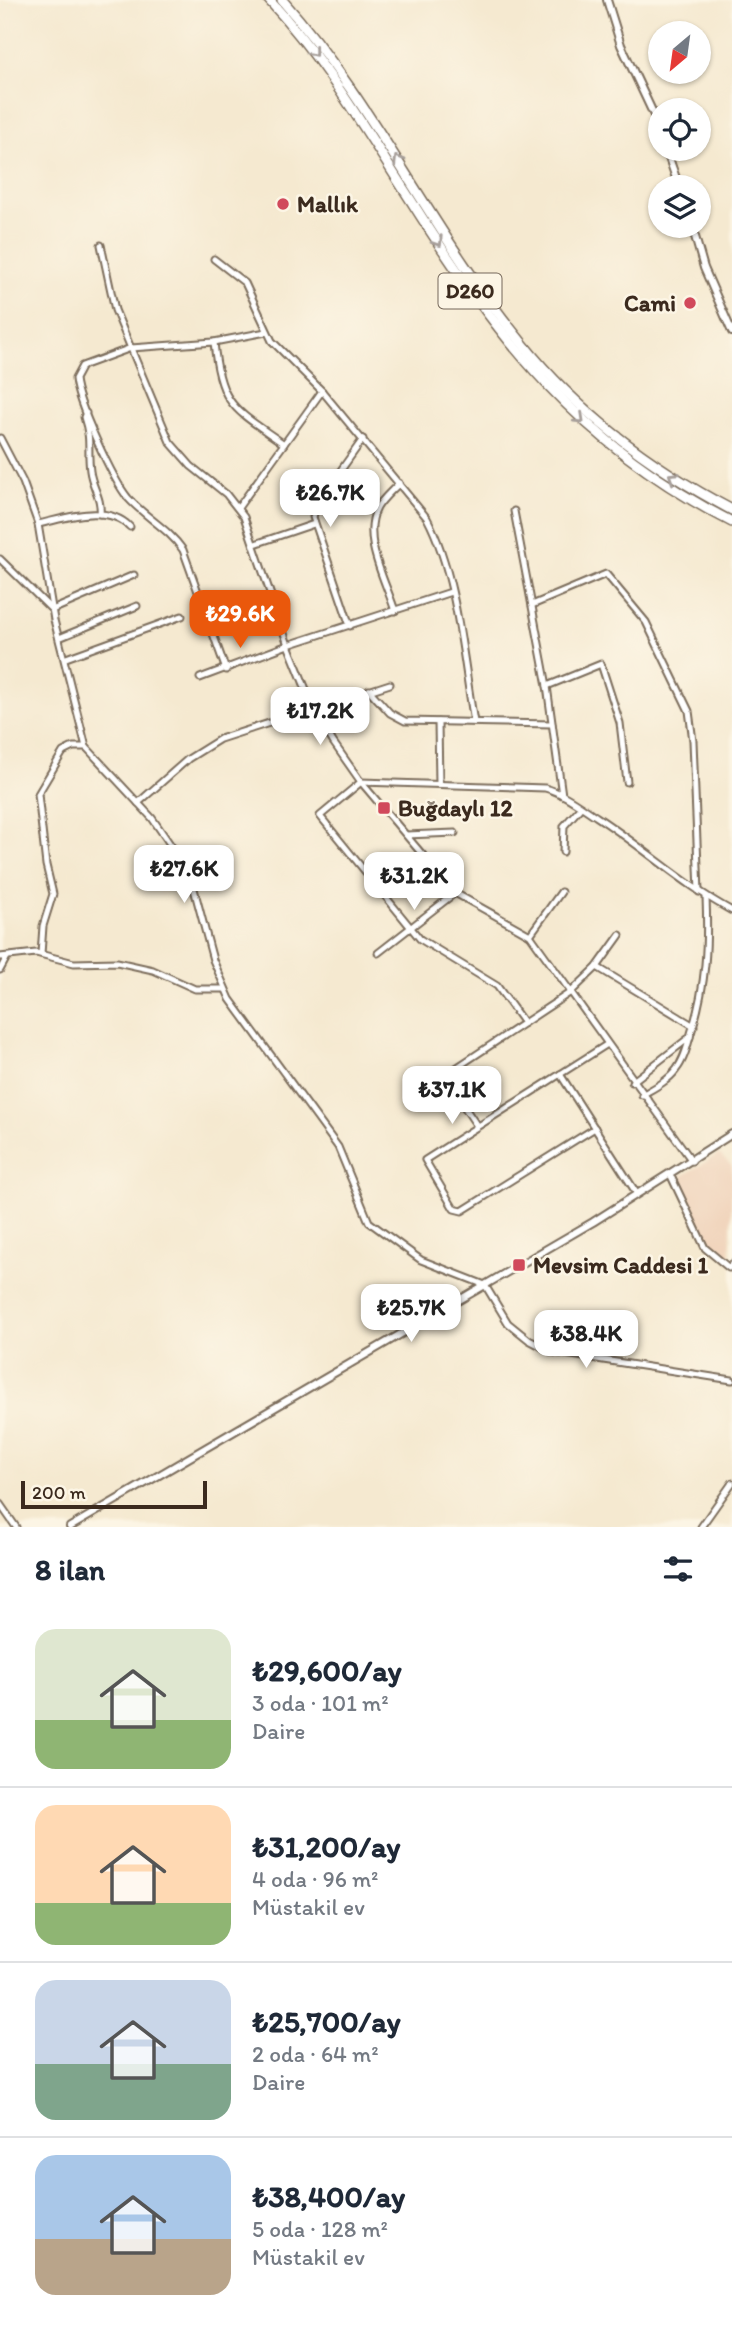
<!DOCTYPE html>
<html lang="tr">
<head>
<meta charset="utf-8">
<style>
	body { margin:0; font-family:Itim,sans-serif; background:#f6f6f7; color:#1f2937; height:100vh; display:flex; flex-direction:column; font-size:26px; white-space:nowrap }
	* { box-sizing:border-box; margin:0 }
	p { font-size:23px; color:#747a83 }
	.icon { flex:none; width:38px; height:38px; fill:none; stroke:currentColor; stroke-width:2; stroke-linecap:round; stroke-linejoin:round }
	.map { position:relative; height:1527px; overflow:hidden }
	.drawer { display:flex; flex-direction:column; background:#fff; flex:1 }
	.drawer>* { flex:none }
	.needle { width:46px; rotate:209deg }
	.tools { position:absolute; left:648px; top:21px; display:grid; gap:14px }
	.tools a { display:grid; place-items:center; width:63px; height:63px; border-radius:50%; background:#fff; box-shadow:0 2px 5px #0004; font-size:35px }
	.scale { position:absolute; left:21px; bottom:18px; width:186px; box-sizing:border-box; padding-left:7px; border:4px solid #3b2a1e; border-top:0; font-size:19px; line-height:24px; white-space:nowrap; color:#3b2a1e; -webkit-text-stroke:5px #fcf5e5; paint-order:stroke }
	.price { position:absolute; translate:-50% -60px; padding:0 16px; border-radius:14px; background:#fff; color:#222; font-size:23px; line-height:46px; filter:drop-shadow(0 2px 4px #0008) }
	.price::after { content:''; position:absolute; left:50%; top:42px; width:21px; height:16px; margin-left:-10px; background:inherit; clip-path:polygon(0 0,100% 0,50% 100%) }
	.price.on { background:#ea580c; color:#fff }
	ul { padding:0; list-style:none }
	li { display:flex; align-items:center; gap:21px; height:175px; padding:0 35px }
	li+li { border-top:2px solid #e0e1e3 }
	li span { display:grid; place-items:center; flex:none; width:196px; height:140px; border-radius:21px; color:#555 }
	li>.icon { margin-inline-start:auto }
	span .icon { width:84px; height:84px; fill:#fffc; stroke-width:1 }
	li b { font-size:30px }
	h2 { display:flex; justify-content:space-between; align-items:center; height:84px; padding:0 35px; font-size:30px }
	.map>svg:first-child { display:block }
</style>
</head>
<body>
<div class="map">
<svg width="732" height="1527" viewBox="0 0 732 1527">
	<rect width="100%" height="100%" fill="#fcf5e5"/>
	<filter id="ink" filterUnits="userSpaceOnUse"><feTurbulence type="fractalNoise" baseFrequency=".0143" numOctaves="2"/><feDisplacementMap in="SourceGraphic" scale="14" xChannelSelector="R" yChannelSelector="G"/><feConvolveMatrix kernelMatrix="1 2 1 2 8 2 1 2 1" color-interpolation-filters="sRGB"/></filter>
	<filter id="wash" filterUnits="userSpaceOnUse"><feTurbulence type="fractalNoise" baseFrequency=".00686" numOctaves="4" result="noise"/><feDisplacementMap in="SourceGraphic" scale="28" xChannelSelector="R" yChannelSelector="G"/><feGaussianBlur stdDeviation="1.57" result="paint"/><feColorMatrix in="noise" values="0 0 0 0 0 0 0 0 0 0 0 0 0 0 0 0 0 1.4 0 .05"/><feComposite in="paint" operator="in"/></filter>
	<g filter="url(#wash)">
		<rect width="100%" height="100%" fill="#f5e9d0"/>
		<path fill="#f1d5bd" d="M 719,1154 L 732,1166 L 730,1261 L 708,1244 L 680,1181 L 681,1177 Z"/>
	</g>
	<g filter="url(#ink)">
		<g fill="none" stroke-linecap="round" stroke-linejoin="round">
			<defs>
				<g id="minor">
					<path d="M 101,245 L 115,310 L 170,442 L 191,466 L 226,494 L 244,517 L 288,645 L 314,709 L 333,742 L 361,782 L 455,893 L 530,935 L 692,1161"/>
					<path d="M 214,259 L 245,283 L 272,341 L 322,391 L 427,518 C 457,575 463,659 474,722"/>
					<path d="M 214,342 C 220,407 235,409 284,444"/>
					<path d="M 86,413 L 84,417 C 92,441 87,449 90,471 C 92,487 102,498 100,514"/>
					<path d="M 0,438 L 23,482 L 38,524 L 54,620 L 86,747 L 152,818 L 181,860 L 193,885 L 213,960 L 230,999 L 338,1147 L 369,1222 L 421,1260 L 485,1285 L 508,1323 L 529,1340 L 552,1352 L 732,1380"/>
					<path d="M 238,508 L 322,391"/>
					<path d="M 514,511 L 547,686 L 562,795"/>
					<path d="M 38,524 C 67,518 107,503 130,527"/>
					<path d="M 255,544 L 314,524"/>
					<path d="M 0,559 L 52,610 L 134,575"/>
					<path d="M 532,605 L 606,574 L 646,622 L 689,711 L 693,741 L 699,892"/>
					<path d="M 395,611 C 386,582 361,538 377,508 C 382,499 392,491 399,483"/>
					<path d="M 350,626 L 313,517 L 317,504 L 363,439"/>
					<path d="M 59,638 L 137,606"/>
					<path d="M 66,658 L 182,616"/>
					<path d="M 226,670 L 183,550 C 169,529 145,517 128,498 C 113,480 77,402 75,379 L 82,366 L 131,348 L 214,342 L 266,332"/>
					<path d="M 200,678 L 288,645 L 451,592"/>
					<path d="M 547,686 L 601,664 L 620,723 L 627,782"/>
					<path d="M 369,690 L 390,713 L 405,721 L 552,724"/>
					<path d="M 438,722 L 439,784"/>
					<path d="M 138,803 L 188,759 L 220,739 L 390,684"/>
					<path d="M 406,835 L 455,833"/>
					<path d="M 563,852 L 564,826 L 581,807"/>
					<path d="M 530,935 L 561,892"/>
					<path d="M 378,953 L 455,893"/>
					<path d="M 41,954 L 43,926 L 53,894 L 46,865 L 38,794 L 63,752 L 73,747 L 86,747"/>
					<path d="M 0,957 L 36,953 L 74,963 L 117,962 L 153,970 L 195,989 L 225,989"/>
					<path d="M 597,967 L 694,1026"/>
					<path d="M 0,970 L 7,957"/>
					<path d="M 524,1023 L 497,986 L 420,939 L 320,816 L 361,782 L 545,788 C 564,793 580,806 597,817 C 643,847 684,885 732,911"/>
					<path d="M 560,1074 L 637,1194"/>
					<path d="M 632,1082 L 690,1037"/>
					<path d="M 642,1095 C 654,1088 668,1081 676,1070 C 685,1059 688,1043 692,1030 C 706,985 708,945 706,897"/>
					<path d="M 477,1126 L 451,1087 L 453,1070 L 571,992 L 597,967 L 620,935"/>
					<path d="M 595,1128 L 462,1211 L 454,1209 L 425,1160 L 606,1045"/>
					<path d="M 670,1174 L 705,1248 L 729,1268 L 732,1264"/>
					<path d="M 0,1504 L 16,1527"/>
					<path d="M 701,1527 L 732,1483"/>
				</g>
				<g id="tertiary">
					<path d="M 607,0 L 621,45 L 660,128"/>
					<path d="M 666,149 L 679,187"/>
					<path d="M 692,226 L 704,268 L 732,332"/>
					<path d="M 70,1527 L 593,1222 L 732,1134"/>
				</g>
				<g id="trunk">
					<path d="M 269,0 C 325,60 366,131 410,199 C 499,340 580,445 732,522"/>
					<path d="M 282,0 C 375,105 433,235 522,343 C 579,414 652,468 732,510"/>
				</g>
			</defs>
			<use href="#minor" stroke="#7c6d5c" stroke-width="9"/>
			<use href="#tertiary" stroke="#7c6d5c" stroke-width="10"/>
			<use href="#trunk" stroke="#7c6d5c" stroke-width="12"/>
			<use href="#minor" stroke="#fff" stroke-width="5"/>
			<use href="#tertiary" stroke="#fff" stroke-width="6"/>
			<use href="#trunk" stroke="#fff" stroke-width="9"/>
		</g>
		<defs><path id="oneway-chevron" d="M-2-3.5L2.5 0L-2 3.5" fill="none" stroke-width="1.6" stroke-linecap="round" stroke-linejoin="round" transform="scale(1.75)"/></defs>
		<g stroke="#a79f9a">
			<use href="#oneway-chevron" transform="translate(313 52) rotate(52)"/>
			<use href="#oneway-chevron" transform="translate(398 160) rotate(-122)"/>
			<use href="#oneway-chevron" transform="translate(438 242) rotate(57)"/>
			<use href="#oneway-chevron" transform="translate(580 419) rotate(43)"/>
			<use href="#oneway-chevron" transform="translate(673 477) rotate(-147)"/>
		</g>
	</g>
	<g fill="#d1495b" stroke="#fcf5e5" stroke-width="2.5">
		<circle cx="283" cy="204" r="7"/>
		<circle cx="690" cy="303" r="7"/>
		<rect x="377" y="801" width="14" height="14" rx="3.5"/>
		<rect x="512" y="1258" width="14" height="14" rx="3.5"/>
	</g>
	<g text-anchor="middle" stroke-width="5" stroke-linejoin="round" paint-order="stroke">
		<rect fill="#fcf5e5" stroke="#75675a" stroke-width="2" x="438.5" y="273.5" width="63" height="35" rx="5"/>
		<g font-size="21" font-weight="bold" fill="#3b2a1e">
			<text x="470" y="298">D260</text>
		</g>
		<g font-size="23" font-weight="bold" fill="#3b2a1e" stroke="#fcf5e5" text-anchor="start">
			<text x="297" y="212">Mallık</text>
			<text x="676" y="311" text-anchor="end">Cami</text>
			<text x="398" y="816">Buğdaylı 12</text>
			<text x="533" y="1273">Mevsim Caddesi 1</text>
		</g>
	</g>
</svg>
<div class="tools">
<a><svg class="needle" viewBox="-14 -14 28 28"><path d="M0-13l5 13h-10z" fill="#e53935"/><path d="M0 13l5-13h-10z" fill="#747a83"/></svg></a>
<a><svg class="icon" aria-label="locate" viewBox="0 0 24 24"><circle cx="12" cy="12" r="6"/><path d="M12 2v4M12 18v4M2 12h4M18 12h4"/></svg></a>
<a><svg class="icon" aria-label="layers" viewBox="0 0 24 24"><path d="M12 4l9 5-9 5-9-5zM3 14l9 5 9-5"/></svg></a>
</div>
<div class="scale">200 m</div>
<b class="price" style="left:330px;top:529px">₺26.7K</b>
<b class="price on" style="left:240px;top:650px">₺29.6K</b>
<b class="price" style="left:320px;top:747px">₺17.2K</b>
<b class="price" style="left:184px;top:905px">₺27.6K</b>
<b class="price" style="left:414px;top:912px">₺31.2K</b>
<b class="price" style="left:452px;top:1126px">₺37.1K</b>
<b class="price" style="left:411px;top:1344px">₺25.7K</b>
<b class="price" style="left:586px;top:1370px">₺38.4K</b>
</div>
<section class="drawer">
<h2>8 ilan<svg class="icon" aria-label="filters" viewBox="0 0 24 24"><path d="M4 7h16M4 17h16"/><circle cx="9" cy="7" r="2"/><circle cx="15" cy="17" r="2"/></svg></h2>
<ul>
<li><span style="background:linear-gradient(#dfe7d0 65%,#8fb573 0)"><svg class="icon" aria-label="home" viewBox="0 0 24 24"><path d="M3 11l9-7 9 7M6 9v11h12V9"/></svg></span><div><b>₺29,600/ay</b><p>3 oda · 101 m²</p><p>Daire</p></div></li>
<li><span style="background:linear-gradient(#ffd9b3 70%,#8fb573 0)"><svg class="icon" aria-label="home" viewBox="0 0 24 24"><path d="M3 11l9-7 9 7M6 9v11h12V9"/></svg></span><div><b>₺31,200/ay</b><p>4 oda · 96 m²</p><p>Müstakil ev</p></div></li>
<li><span style="background:linear-gradient(#c9d6e8 60%,#7fa58c 0)"><svg class="icon" aria-label="home" viewBox="0 0 24 24"><path d="M3 11l9-7 9 7M6 9v11h12V9"/></svg></span><div><b>₺25,700/ay</b><p>2 oda · 64 m²</p><p>Daire</p></div></li>
<li><span style="background:linear-gradient(#a9c7e8 60%,#b9a48a 0)"><svg class="icon" aria-label="home" viewBox="0 0 24 24"><path d="M3 11l9-7 9 7M6 9v11h12V9"/></svg></span><div><b>₺38,400/ay</b><p>5 oda · 128 m²</p><p>Müstakil ev</p></div></li>
</ul>
</section>
</body>
</html>
